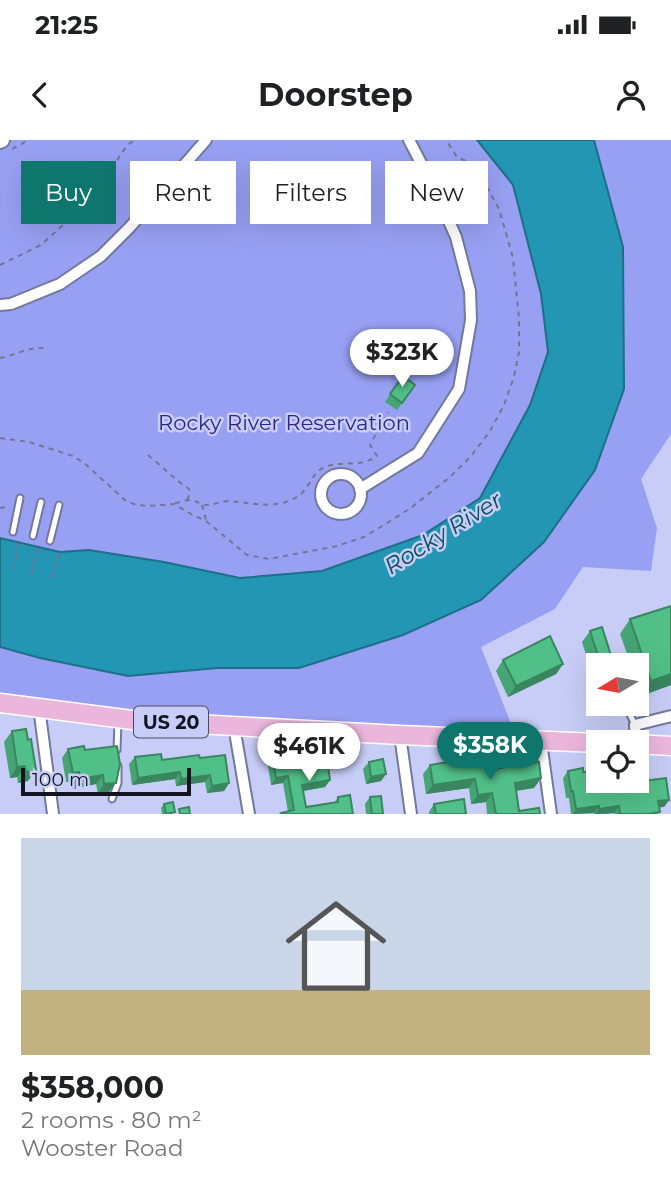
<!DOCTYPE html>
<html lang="en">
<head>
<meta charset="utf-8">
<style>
	body { margin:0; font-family:Montserrat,sans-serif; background:#f2f2f2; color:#202124; height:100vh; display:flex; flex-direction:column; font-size:26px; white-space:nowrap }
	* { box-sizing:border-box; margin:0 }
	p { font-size:23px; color:#757577 }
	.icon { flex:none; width:38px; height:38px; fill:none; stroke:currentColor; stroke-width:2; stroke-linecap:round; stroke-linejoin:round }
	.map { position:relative; height:674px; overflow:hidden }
	.side { display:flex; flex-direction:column; background:#fff; flex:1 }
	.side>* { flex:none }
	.hud { position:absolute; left:21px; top:21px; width:630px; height:63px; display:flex; gap:14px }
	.needle { width:46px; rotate:260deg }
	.controls { position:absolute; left:586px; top:513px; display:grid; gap:14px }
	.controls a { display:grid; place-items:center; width:63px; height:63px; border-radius:0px; background:#fff; box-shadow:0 7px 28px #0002; font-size:35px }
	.scale { position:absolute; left:21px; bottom:18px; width:170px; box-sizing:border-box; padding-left:7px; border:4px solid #131422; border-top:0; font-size:19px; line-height:24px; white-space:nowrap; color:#131422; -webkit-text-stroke:5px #c7cdf6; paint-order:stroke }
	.price { position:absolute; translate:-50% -60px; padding:0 16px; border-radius:24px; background:#fff; color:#222; font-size:23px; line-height:46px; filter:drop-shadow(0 2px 4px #0008) }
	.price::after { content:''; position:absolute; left:50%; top:42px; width:21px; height:16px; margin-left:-10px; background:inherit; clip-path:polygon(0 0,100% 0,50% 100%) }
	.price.selected { background:#0f766e; color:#fff }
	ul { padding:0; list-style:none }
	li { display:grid; align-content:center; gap:14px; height:371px; padding:0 21px }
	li+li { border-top:2px solid #e0e0e0 }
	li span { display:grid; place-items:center; height:217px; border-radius:0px; color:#555 }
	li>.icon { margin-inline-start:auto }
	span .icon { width:126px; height:126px; fill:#fffc; stroke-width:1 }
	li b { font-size:30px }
	.chip { padding:0 24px; border-radius:0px; background:#fff; box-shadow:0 7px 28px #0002; font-size:24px; line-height:63px }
	.chip.selected { background:#0f766e; color:#fff }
	.status { display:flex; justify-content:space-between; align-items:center; height:49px; padding:0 35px; background:#fff; direction:ltr }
	.status svg { height:19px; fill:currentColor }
	header { display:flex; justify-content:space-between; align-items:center; height:91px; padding:0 21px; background:#fff; font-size:32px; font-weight:700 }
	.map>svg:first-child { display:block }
</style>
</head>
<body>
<div class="status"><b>21:25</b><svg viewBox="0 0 49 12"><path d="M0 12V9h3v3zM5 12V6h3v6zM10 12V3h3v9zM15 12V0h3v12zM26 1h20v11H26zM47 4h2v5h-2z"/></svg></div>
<header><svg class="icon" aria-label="back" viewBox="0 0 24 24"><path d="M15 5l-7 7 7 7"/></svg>Doorstep<svg class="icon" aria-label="person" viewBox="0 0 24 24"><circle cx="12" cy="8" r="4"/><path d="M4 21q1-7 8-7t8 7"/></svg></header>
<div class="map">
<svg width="671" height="674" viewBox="0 0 671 674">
	<rect width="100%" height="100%" fill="#c7cdf6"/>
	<path fill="#98a0f3" d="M 0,0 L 671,0 L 671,294 L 641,339 L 657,388 L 651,431 L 583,427 L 555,469 L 481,507 L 515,594 L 334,590 L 0,563 Z"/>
	<path fill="#2296b2" stroke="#1e6f87" stroke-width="2" d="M 477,0 L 594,0 L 623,107 L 624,249 L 595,330 L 544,402 L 481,460 L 403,495 L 299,528 L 218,528 L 128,536 L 40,518 L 0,507 L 0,398 L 60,412 L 89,410 L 164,422 L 240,438 L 322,431 L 423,395 L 480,358 L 530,265 L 548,212 L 541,154 L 513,45 Z"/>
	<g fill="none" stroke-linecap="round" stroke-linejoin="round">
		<defs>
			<g id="service">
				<path d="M 13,392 L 20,358"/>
				<path d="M 33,396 L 41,362"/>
				<path d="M 50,401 L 59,365"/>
				<path d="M 625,564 L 635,585"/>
				<path d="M 117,610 L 118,581"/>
				<path d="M 112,659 L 118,643 L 118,626"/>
			</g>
			<g id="minor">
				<path d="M 0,165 L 11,164 L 60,144 L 101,116 L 130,87 L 206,0"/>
				<circle cx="341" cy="354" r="20"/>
				<path d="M 360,349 L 418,313 L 459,249 L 471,180 L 470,151 L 456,97 L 434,48 L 409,0"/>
				<path d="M 39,567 L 53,674"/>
				<path d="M 234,586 L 249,674"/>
				<path d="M 400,595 L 411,674"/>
				<path d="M 541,602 L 551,674"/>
				<path d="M 636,602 L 635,585 L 671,576"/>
			</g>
			<path id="tertiary" d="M 0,1 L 2,0"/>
			<g id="primary">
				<path d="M 0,563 L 140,581 L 400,595 L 598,603"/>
				<path d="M 637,604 L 671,606"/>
			</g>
		</defs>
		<use href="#service" stroke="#73789d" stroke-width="9"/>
		<use href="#minor" stroke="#73789d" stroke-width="14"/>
		<use href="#tertiary" stroke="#73789d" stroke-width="18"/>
		<use href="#primary" stroke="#fff" stroke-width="21"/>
		<g stroke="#727692" stroke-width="2" stroke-dasharray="5 5" stroke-linecap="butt">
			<path d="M 12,9 L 29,0"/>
			<path d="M 0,125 L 41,105 L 63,85 L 86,62 L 107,36 L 127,5 L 135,0"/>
			<path d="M 0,218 C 16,215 31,205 48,209"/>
			<path d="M 0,298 L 29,302 L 73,316 L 84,323 L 125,360 L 134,364 L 148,366 L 174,364 L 191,374 L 206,381 L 247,415 L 269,419 L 337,406 L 364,397 L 392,380 L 412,367 L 450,337 L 471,316 L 490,291 L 504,265 L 514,237 L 519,212 L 519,178 L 513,118 L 499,69 L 476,27 L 471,23 L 457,17 L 446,0"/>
			<path d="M 148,315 L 178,341 L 189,349 L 190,353 L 187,360"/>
			<path d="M 175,363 C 180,362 186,360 191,360 C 197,361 201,365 207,365 C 214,365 220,361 228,361 C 248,362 266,368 286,362 C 312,354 308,334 325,327 C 342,320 361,328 377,316 L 370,305 L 388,272"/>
			<path d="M 202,365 L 206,380"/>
			<path d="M 0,368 L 9,366"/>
			<path d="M 13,428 L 20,403"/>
			<path d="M 31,433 L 38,407"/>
			<path d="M 52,438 L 59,412"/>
		</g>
		<use href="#service" stroke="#fff" stroke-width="5"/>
		<use href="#minor" stroke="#fff" stroke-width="10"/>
		<use href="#tertiary" stroke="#fff" stroke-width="14"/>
		<use href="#primary" stroke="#ebb6dc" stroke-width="18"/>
	</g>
	<g fill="#46a475">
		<path d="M 403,236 L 415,245 L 397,270 L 385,262 Z"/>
		<path d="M 671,466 L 671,545 L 641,556 L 637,544 L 637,525 L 631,525 L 620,494 L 630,479 Z"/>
		<path d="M 590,491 L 614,525 L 598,525 L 598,552 L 582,502 Z"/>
		<path d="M 503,520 L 563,524 L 556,534 L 508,557 L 496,531 Z"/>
		<path d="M 26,589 L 28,641 L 18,643 L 17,637 L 10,638 L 4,602 L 12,591 Z"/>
		<path d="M 117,606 L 109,652 L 98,654 L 96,644 L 73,649 L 72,641 L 66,642 L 62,618 L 68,609 L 85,610 Z"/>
		<path d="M 135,617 L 162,620 L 200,618 L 229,643 L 224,651 L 207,653 L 205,642 L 176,646 L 175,639 L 132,645 L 129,624 Z"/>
		<path d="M 295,618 L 330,640 L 325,647 L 303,651 L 306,667 L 334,663 L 338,657 L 353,674 L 281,674 L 288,672 L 283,643 L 271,645 L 268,626 L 273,619 Z"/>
		<path d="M 369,622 L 386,634 L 381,641 L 366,644 L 363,629 Z"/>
		<path d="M 430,625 L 494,629 L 541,638 L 534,648 L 516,651 L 519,671 L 540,674 L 487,674 L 486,662 L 471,664 L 469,648 L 426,654 L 423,634 Z"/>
		<path d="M 568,631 L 583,632 L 598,640 L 634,642 L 669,660 L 664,667 L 659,667 L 658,674 L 614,674 L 614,673 L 605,674 L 594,674 L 594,673 L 571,674 L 569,658 L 566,658 L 563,638 Z"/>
		<path d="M 370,657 L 383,674 L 366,674 L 365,664 Z"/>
		<path d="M 164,664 L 173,674 L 162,674 L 161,668 Z"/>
		<path d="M 434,664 L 466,674 L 429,674 L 429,672 Z"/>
	</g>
	<g fill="#39865f">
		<path d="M 563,524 L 556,534 L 508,557 L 516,546 Z"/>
		<path d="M 671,534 L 671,545 L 641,556 L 651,541 Z"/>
		<path d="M 25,626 L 17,637 L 10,638 L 17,627 Z"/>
		<path d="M 36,630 L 28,641 L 18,643 L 26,632 Z"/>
		<path d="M 79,632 L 72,641 L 66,642 L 73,633 Z"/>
		<path d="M 180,632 L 175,639 L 132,645 L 138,638 Z"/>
		<path d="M 386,634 L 381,641 L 366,644 L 371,637 Z"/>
		<path d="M 103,635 L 96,644 L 73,649 L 80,639 Z"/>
		<path d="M 210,635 L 205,642 L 176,646 L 181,639 Z"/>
		<path d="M 288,636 L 283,643 L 271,645 L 276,638 Z"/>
		<path d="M 541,638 L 534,648 L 508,652 L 515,643 Z"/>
		<path d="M 475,639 L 469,648 L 426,654 L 433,645 Z"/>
		<path d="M 330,640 L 325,647 L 297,652 L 302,645 Z"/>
		<path d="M 116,643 L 109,652 L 98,654 L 104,644 Z"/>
		<path d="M 229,643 L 224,651 L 207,653 L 212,646 Z"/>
		<path d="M 492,653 L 486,662 L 471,664 L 478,655 Z"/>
		<path d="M 669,660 L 664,667 L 653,668 L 658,661 Z"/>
		<path d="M 599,666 L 594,673 L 573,674 L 576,669 Z"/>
		<path d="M 619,666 L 614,673 L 595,674 L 599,669 Z"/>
	</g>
	<g fill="#51bf88" stroke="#39865f" stroke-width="2">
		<path d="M 403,236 L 415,245 L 402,263 L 390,254 Z"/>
		<path d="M 671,466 L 671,534 L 651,541 L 630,479 Z"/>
		<path d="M 602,487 L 614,525 L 601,525 L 590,491 Z"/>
		<path d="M 550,496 L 563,524 L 516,546 L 503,520 Z"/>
		<path d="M 26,589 L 28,600 L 31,599 L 36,630 L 26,632 L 25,626 L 17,627 L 12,591 Z"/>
		<path d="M 84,606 L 85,610 L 117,606 L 120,624 L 116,643 L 104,644 L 103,635 L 80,639 L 79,632 L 73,633 L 68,609 Z"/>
		<path d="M 326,613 L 330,640 L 302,645 L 306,667 L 338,662 L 338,657 L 350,655 L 353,674 L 282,674 L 281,673 L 294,670 L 288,636 L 276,638 L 273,619 L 295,615 L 295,618 Z"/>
		<path d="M 161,614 L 162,620 L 199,615 L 200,618 L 225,615 L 229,643 L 212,646 L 210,635 L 181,639 L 180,632 L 138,638 L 135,617 Z"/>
		<path d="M 383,619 L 386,634 L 371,637 L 369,622 Z"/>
		<path d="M 460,620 L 461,626 L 493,622 L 494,629 L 539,622 L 541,638 L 515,643 L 519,671 L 539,668 L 540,674 L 496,674 L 492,653 L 478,655 L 475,639 L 433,645 L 430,625 Z"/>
		<path d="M 583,628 L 583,632 L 598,630 L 598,640 L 634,640 L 634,642 L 666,638 L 669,660 L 658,661 L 660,672 L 648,674 L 620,674 L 619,666 L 599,669 L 599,666 L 576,669 L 573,651 L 571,651 L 568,631 Z"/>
		<path d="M 381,656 L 383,674 L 372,674 L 370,657 Z"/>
		<path d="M 464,659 L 466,674 L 436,674 L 434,664 Z"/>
		<path d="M 173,662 L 175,672 L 166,674 L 164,664 Z"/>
		<path d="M 189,667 L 190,674 L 180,674 L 179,669 Z"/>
	</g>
	<g text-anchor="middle" stroke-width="5" stroke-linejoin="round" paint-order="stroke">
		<rect fill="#c7cdf6" stroke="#494c62" stroke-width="2" x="134" y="566.5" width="74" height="31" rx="5"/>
		<g font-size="19" font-weight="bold" fill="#131422">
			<text x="171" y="589">US 20</text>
		</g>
		<g font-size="21" fill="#2e248a" stroke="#c7cdf6">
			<text x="284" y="290">Rocky River Reservation</text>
		</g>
		<g font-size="23" font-style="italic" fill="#0e4d5c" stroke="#c7cdf6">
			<text transform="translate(443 393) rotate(-32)" y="8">Rocky River</text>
		</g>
	</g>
</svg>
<div class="controls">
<a><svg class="needle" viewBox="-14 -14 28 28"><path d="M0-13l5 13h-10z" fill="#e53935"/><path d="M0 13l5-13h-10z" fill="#757577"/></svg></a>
<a><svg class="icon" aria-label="locate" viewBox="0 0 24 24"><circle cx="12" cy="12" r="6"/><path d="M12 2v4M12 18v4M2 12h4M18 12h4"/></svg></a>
</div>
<div class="scale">100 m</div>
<b class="price" style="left:402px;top:249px">$323K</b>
<b class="price selected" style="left:490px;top:642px">$358K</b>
<b class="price" style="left:309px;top:643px">$461K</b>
<div class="hud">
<a class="chip selected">Buy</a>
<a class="chip">Rent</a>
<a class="chip">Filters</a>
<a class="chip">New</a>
</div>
</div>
<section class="side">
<ul>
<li><span style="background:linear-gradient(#c9d6e8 70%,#c2b280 0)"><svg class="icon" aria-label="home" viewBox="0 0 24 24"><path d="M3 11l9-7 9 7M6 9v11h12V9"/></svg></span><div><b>$358,000</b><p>2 rooms · 80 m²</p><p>Wooster Road</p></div></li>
</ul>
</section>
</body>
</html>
